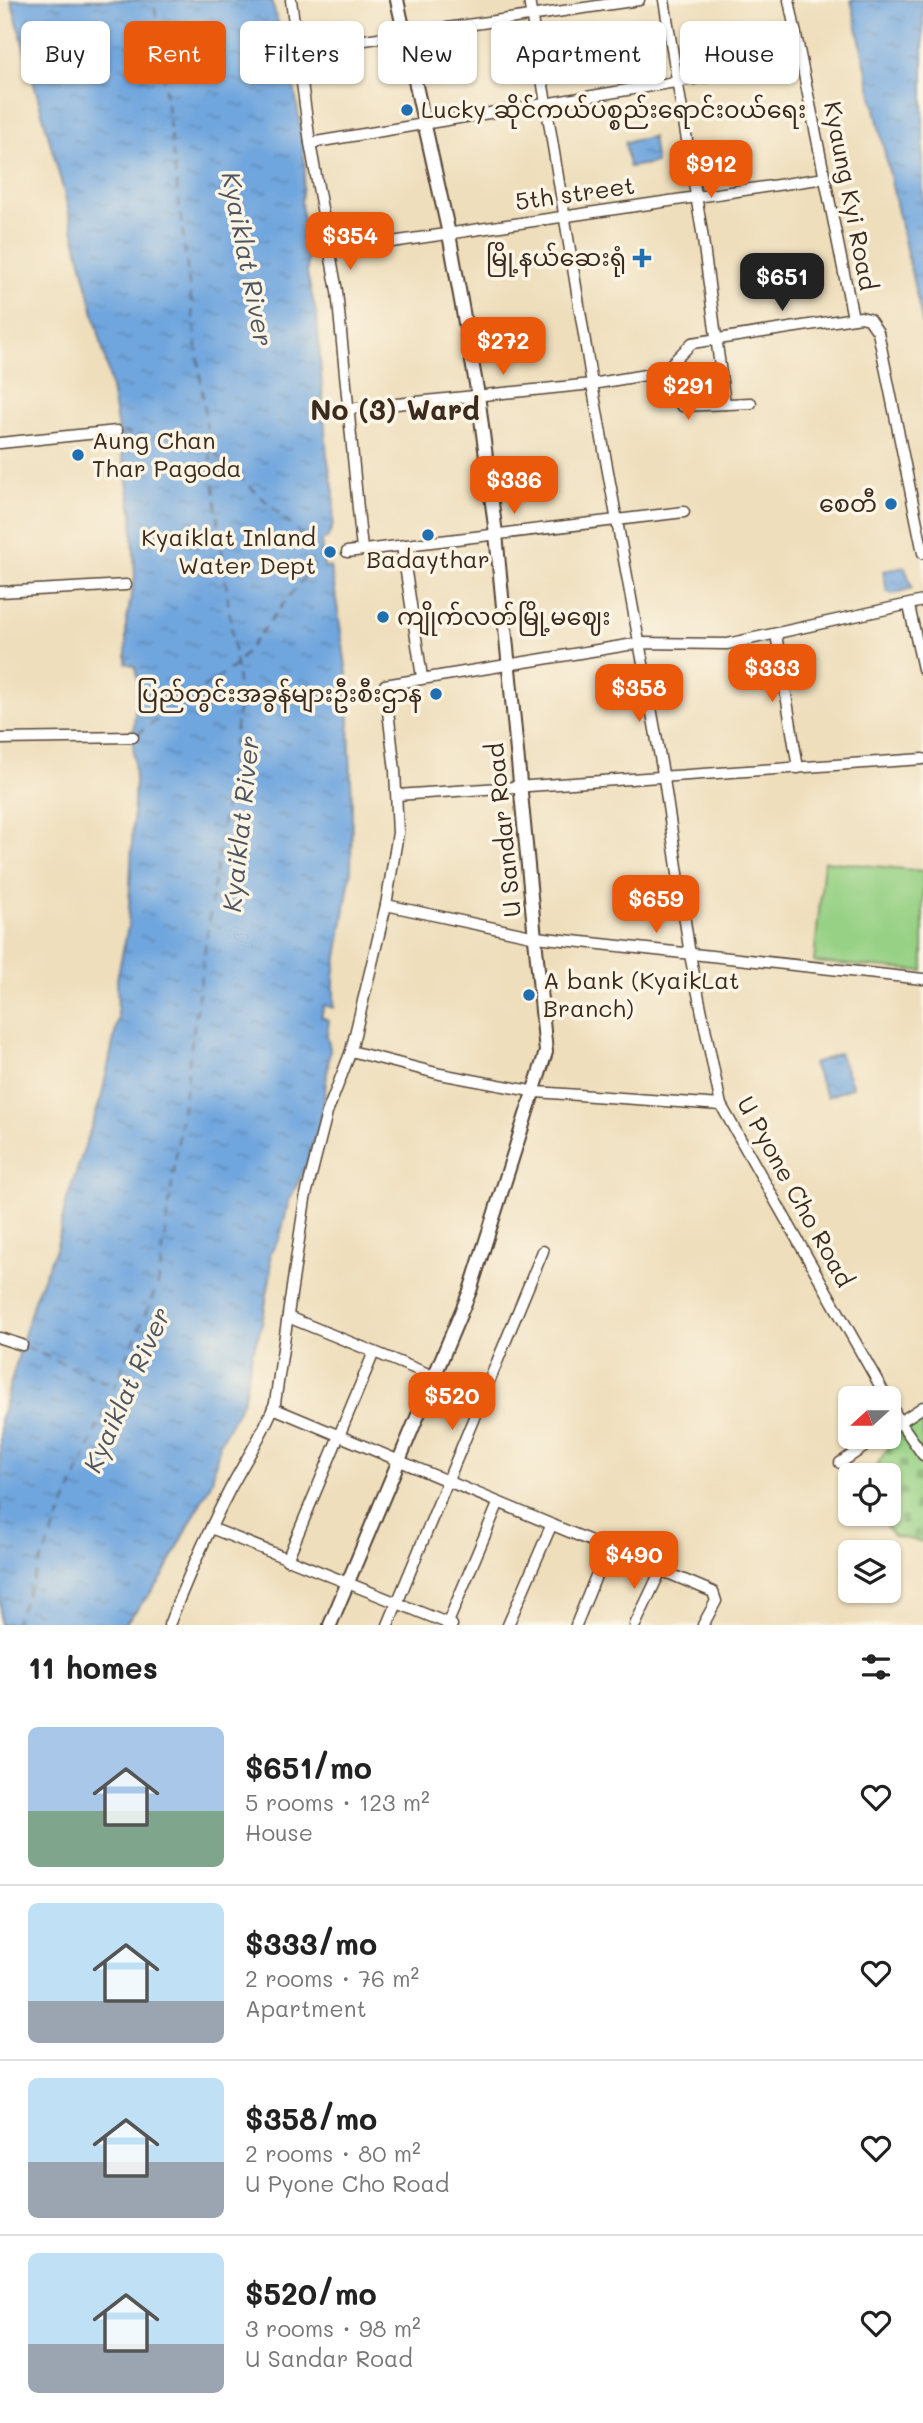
<!DOCTYPE html>
<html lang="en">
<head>
<meta charset="utf-8">
<style>
	body { margin:0; font-family:Mali,"Noto Sans Myanmar",sans-serif; background:#f6f6f6; color:#222; height:100vh; display:flex; flex-direction:column; font-size:26px; white-space:nowrap }
	* { box-sizing:border-box; margin:0 }
	p { font-size:23px; color:#767676 }
	.icon { flex:none; width:38px; height:38px; fill:none; stroke:currentColor; stroke-width:2; stroke-linecap:round; stroke-linejoin:round }
	.map { position:relative; height:1625px; overflow:hidden }
	.details { display:flex; flex-direction:column; background:#fff; flex:1 }
	.details>* { flex:none }
	.guide { position:absolute; left:21px; top:21px; width:882px; height:63px; display:flex; gap:14px }
	.needle { width:46px; rotate:249deg }
	.tools { position:absolute; left:838px; top:1386px; display:grid; gap:14px }
	.tools a { display:grid; place-items:center; width:63px; height:63px; border-radius:10px; background:#fff; box-shadow:0 2px 5px #0004; font-size:35px }
	.price { position:absolute; translate:-50% -60px; padding:0 16px; border-radius:14px; background:#ea580c; color:#fff; font-size:23px; line-height:46px; filter:drop-shadow(0 2px 4px #0008) }
	.price::after { content:''; position:absolute; left:50%; top:42px; width:21px; height:16px; margin-left:-10px; background:inherit; clip-path:polygon(0 0,100% 0,50% 100%) }
	.price.active { background:#222; color:#fff }
	ul { padding:0; list-style:none }
	li { display:flex; align-items:center; gap:21px; height:175px; padding:0 28px }
	li+li { border-top:2px solid #e0e0e0 }
	li span { display:grid; place-items:center; flex:none; width:196px; height:140px; border-radius:10px; color:#555 }
	li>.icon { margin-inline-start:auto }
	span .icon { width:84px; height:84px; fill:#fffc; stroke-width:1 }
	li b { font-size:30px }
	h2 { display:flex; justify-content:space-between; align-items:center; height:84px; padding:0 28px; font-size:30px }
	.chip { padding:0 24px; border-radius:10px; background:#fff; box-shadow:0 2px 5px #0004; font-size:24px; line-height:63px }
	.chip.active { background:#ea580c; color:#fff }
	.map>svg:first-child { display:block }
</style>
</head>
<body>
<div class="map">
<svg width="923" height="1625" viewBox="0 0 923 1625">
	<defs>
		<pattern id="cemetery-stones" width="16" height="16" patternUnits="userSpaceOnUse" patternTransform="scale(1.75)"><rect width="16" height="16" fill="#97d185"/><path d="M2 7V4a2 2 0 0 1 4 0v3zM10 15v-3a2 2 0 0 1 4 0v3z" fill="#7caa6c"/></pattern>
		<pattern id="water-ripples" width="26" height="14" patternUnits="userSpaceOnUse" patternTransform="scale(1.75)"><rect width="26" height="14" fill="#70a6de"/><path d="M2 4q2-2 4 0t4 0M15 11q2-2 4 0t4 0" fill="none" stroke="#5d87b3"/></pattern>
	</defs>
	<rect width="100%" height="100%" fill="#fcf5e5"/>
	<filter id="ink" filterUnits="userSpaceOnUse"><feTurbulence type="fractalNoise" baseFrequency=".0143" numOctaves="2"/><feDisplacementMap in="SourceGraphic" scale="14" xChannelSelector="R" yChannelSelector="G"/><feConvolveMatrix kernelMatrix="1 2 1 2 8 2 1 2 1" color-interpolation-filters="sRGB"/></filter>
	<filter id="wash" filterUnits="userSpaceOnUse"><feTurbulence type="fractalNoise" baseFrequency=".00686" numOctaves="4" result="noise"/><feDisplacementMap in="SourceGraphic" scale="28" xChannelSelector="R" yChannelSelector="G"/><feGaussianBlur stdDeviation="1.57" result="paint"/><feColorMatrix in="noise" values="0 0 0 0 0 0 0 0 0 0 0 0 0 0 0 0 0 1.4 0 .05"/><feComposite in="paint" operator="in"/></filter>
	<g filter="url(#wash)">
		<rect width="100%" height="100%" fill="#eedebc"/>
		<path fill="url(#cemetery-stones)" stroke="#697e52" stroke-width="2" d="M 923,1415 L 923,1542 L 893,1536 L 878,1514 L 889,1514 L 889,1475 L 874,1475 L 873,1471 L 900,1429 Z"/>
		<path fill="#97d185" stroke="#697e52" stroke-width="2" d="M 824,861 L 923,871 L 923,971 L 814,962 Z"/>
		<g fill="url(#water-ripples)" stroke="#56687e" stroke-width="2">
			<path d="M 11,0 L 271,0 L 290,61 L 302,136 L 305,169 L 301,202 L 308,257 L 307,274 L 317,318 L 327,456 L 334,492 L 333,525 L 327,539 L 321,541 L 324,567 L 330,567 L 334,585 L 347,673 L 352,805 L 351,871 L 334,976 L 334,1008 L 324,1005 L 321,1017 L 329,1020 L 327,1036 L 330,1049 L 322,1116 L 305,1168 L 289,1201 L 280,1237 L 270,1254 L 271,1272 L 262,1324 L 252,1354 L 243,1401 L 220,1443 L 212,1481 L 161,1580 L 124,1625 L 0,1625 L 0,1421 L 35,1297 L 57,1246 L 66,1203 L 102,1095 L 118,1019 L 117,979 L 128,926 L 135,781 L 133,737 L 138,680 L 135,666 L 126,663 L 126,623 L 135,577 L 132,511 L 108,371 L 65,196 Z"/>
			<path d="M 851,0 L 923,0 L 923,325 L 918,303 Z"/>
			<path d="M 652,137 L 656,163 L 629,167 L 625,142 Z"/>
			<path d="M 905,567 L 912,588 L 892,594 L 887,591 L 883,571 Z"/>
			<path d="M 839,1053 L 853,1087 L 827,1097 L 813,1064 Z"/>
		</g>
		<g fill="none" stroke-linecap="round" stroke-linejoin="round">
			<g stroke="#4e5561" stroke-width="2" stroke-dasharray="9 7" stroke-linecap="butt">
				<path d="M 122,432 L 208,447 L 322,554 L 236,665 L 137,734"/>
				<path d="M 26,1347 L 113,1386"/>
				<path d="M 14,1625 L 158,1284 L 240,698 L 154,0"/>
			</g>
		</g>
	</g>
	<g filter="url(#ink)">
		<g fill="none" stroke-linecap="round" stroke-linejoin="round">
			<defs>
				<g id="minor">
					<path d="M 291,0 L 310,143 L 337,291 L 362,550"/>
					<path d="M 529,0 L 592,384 L 664,779 L 690,955 L 721,1105 L 887,1398"/>
					<path d="M 664,0 L 702,232 L 725,404"/>
					<path d="M 789,0 L 853,318"/>
					<path d="M 296,50 L 639,0"/>
					<path d="M 310,143 L 801,61"/>
					<path d="M 331,251 L 825,178"/>
					<path d="M 663,372 L 692,343 L 861,317 L 869,319 L 878,332 L 923,553"/>
					<path d="M 663,372 L 675,399 L 682,406 L 751,403"/>
					<path d="M 348,409 L 592,384 L 663,372"/>
					<path d="M 0,443 L 117,431"/>
					<path d="M 402,546 L 422,677"/>
					<path d="M 347,552 L 684,512"/>
					<path d="M 0,592 L 126,585"/>
					<path d="M 909,606 L 923,669"/>
					<path d="M 776,634 L 798,768"/>
					<path d="M 0,739 L 133,737"/>
					<path d="M 397,795 L 923,759"/>
					<path d="M 386,905 L 536,937 L 923,979"/>
					<path d="M 351,1051 L 440,1074 L 536,1092 L 721,1105"/>
					<path d="M 288,1317 L 485,1397"/>
					<path d="M 0,1338 L 22,1345"/>
					<path d="M 889,1402 L 900,1422 L 889,1430"/>
					<path d="M 923,1407 L 900,1422 L 923,1455"/>
					<path d="M 273,1408 L 713,1592 L 716,1601 L 703,1625"/>
					<path d="M 840,1463 L 879,1437"/>
					<path d="M 211,1528 L 452,1625"/>
					<path d="M 287,1560 L 374,1352"/>
					<path d="M 169,1625 C 186,1580 206,1536 228,1493 C 244,1462 263,1435 275,1403 L 305,1199 L 327,1113 L 351,1051 L 386,905 L 398,833 L 395,771 L 385,685 L 640,643 L 727,644 L 923,601"/>
					<path d="M 388,1625 L 543,1251"/>
					<path d="M 447,1625 L 498,1504"/>
					<path d="M 508,1625 L 551,1526"/>
					<path d="M 576,1625 L 607,1549"/>
					<path d="M 635,1625 L 661,1570"/>
				</g>
				<path id="major" d="M 330,1625 L 470,1291 L 546,1052 L 496,534 L 478,395 L 449,234 L 397,0"/>
			</defs>
			<use href="#minor" stroke="#564536" stroke-width="13"/>
			<use href="#major" stroke="#564536" stroke-width="16"/>
			<use href="#minor" stroke="#fff" stroke-width="10"/>
			<use href="#major" stroke="#fff" stroke-width="12"/>
		</g>
	</g>
	<g fill="#1f6fb2" stroke="#fcf5e5" stroke-width="2.5">
		<circle cx="407" cy="110" r="7"/>
		<path d="M638.5 247.5h7v7h7v7h-7v7h-7v-7h-7v-7h7z"/>
		<circle cx="78" cy="455" r="7"/>
		<circle cx="891" cy="504" r="7"/>
		<circle cx="428" cy="535" r="7"/>
		<circle cx="330" cy="552" r="7"/>
		<circle cx="383" cy="617" r="7"/>
		<circle cx="436" cy="694" r="7"/>
		<circle cx="529" cy="995" r="7"/>
	</g>
	<g text-anchor="middle" stroke-width="7" stroke-linejoin="round" paint-order="stroke">
		<g font-size="24" fill="#3b2a1e" stroke="#fcf5e5" text-anchor="start">
			<text x="421" y="118">Lucky ဆိုင်ကယ်ပစ္စည်းရောင်း၀ယ်ရေး</text>
			<text x="626" y="266" text-anchor="end">မြို့နယ်ဆေးရုံ</text>
			<text x="92" y="449">Aung Chan<tspan x="92" dy="28">Thar Pagoda</tspan></text>
			<text x="877" y="512" text-anchor="end">စေတီ</text>
			<text x="316" y="546" text-anchor="end">Kyaiklat Inland<tspan x="316" dy="28">Water Dept</tspan></text>
			<text x="428" y="568" text-anchor="middle">Badaythar</text>
			<text x="397" y="625">ကျိုက်လတ်မြို့မဈေး</text>
			<text x="422" y="702" text-anchor="end">ပြည်တွင်းအခွန်များဦးစီးဌာန</text>
			<text x="543" y="989">A bank (KyaikLat<tspan x="543" dy="28">Branch)</tspan></text>
		</g>
		<g font-size="24" fill="#3b2a1e" stroke="#fcf5e5">
			<text transform="translate(575 194) rotate(-8)" y="8">5th street</text>
			<text transform="translate(850 196) rotate(79)" y="8">Kyaung Kyi Road</text>
			<text transform="translate(504 830) rotate(-96)" y="8">U Sandar Road</text>
			<text transform="translate(795 1192) rotate(61)" y="8">U Pyone Cho Road</text>
		</g>
		<g font-size="26" font-style="italic" fill="#4e5561" stroke="#fcf5e5">
			<text transform="translate(247 259) rotate(79)" y="9">Kyaiklat River</text>
			<text transform="translate(241 824) rotate(-84)" y="9">Kyaiklat River</text>
			<text transform="translate(127 1390) rotate(-66)" y="9">Kyaiklat River</text>
		</g>
		<g font-size="28" font-weight="bold" fill="#3b2a1e" stroke="#fcf5e5">
			<text x="395" y="420">No (3) Ward</text>
		</g>
	</g>
</svg>
<div class="tools">
<a><svg class="needle" viewBox="-14 -14 28 28"><path d="M0-13l5 13h-10z" fill="#e53935"/><path d="M0 13l5-13h-10z" fill="#767676"/></svg></a>
<a><svg class="icon" aria-label="locate" viewBox="0 0 24 24"><circle cx="12" cy="12" r="6"/><path d="M12 2v4M12 18v4M2 12h4M18 12h4"/></svg></a>
<a><svg class="icon" aria-label="layers" viewBox="0 0 24 24"><path d="M12 4l9 5-9 5-9-5zM3 14l9 5 9-5"/></svg></a>
</div>
<b class="price" style="left:711px;top:200px">$912</b>
<b class="price" style="left:350px;top:272px">$354</b>
<b class="price active" style="left:782px;top:313px">$651</b>
<b class="price" style="left:503px;top:377px">$272</b>
<b class="price" style="left:688px;top:422px">$291</b>
<b class="price" style="left:514px;top:516px">$336</b>
<b class="price" style="left:772px;top:704px">$333</b>
<b class="price" style="left:639px;top:724px">$358</b>
<b class="price" style="left:656px;top:935px">$659</b>
<b class="price" style="left:452px;top:1432px">$520</b>
<b class="price" style="left:634px;top:1591px">$490</b>
<div class="guide">
<a class="chip">Buy</a>
<a class="chip active">Rent</a>
<a class="chip">Filters</a>
<a class="chip">New</a>
<a class="chip">Apartment</a>
<a class="chip">House</a>
</div>
</div>
<section class="details">
<h2>11 homes<svg class="icon" aria-label="filters" viewBox="0 0 24 24"><path d="M4 7h16M4 17h16"/><circle cx="9" cy="7" r="2"/><circle cx="15" cy="17" r="2"/></svg></h2>
<ul>
<li><span style="background:linear-gradient(#a9c7e8 60%,#7fa58c 0)"><svg class="icon" aria-label="home" viewBox="0 0 24 24"><path d="M3 11l9-7 9 7M6 9v11h12V9"/></svg></span><div><b>$651/mo</b><p>5 rooms · 123 m²</p><p>House</p></div><svg class="icon" aria-label="heart" viewBox="0 0 24 24"><path d="M12 20l-8-8c-3-5 5-10 8-4 3-6 11-1 8 4z"/></svg></li>
<li><span style="background:linear-gradient(#bfe0f5 70%,#9aa5b1 0)"><svg class="icon" aria-label="home" viewBox="0 0 24 24"><path d="M3 11l9-7 9 7M6 9v11h12V9"/></svg></span><div><b>$333/mo</b><p>2 rooms · 76 m²</p><p>Apartment</p></div><svg class="icon" aria-label="heart" viewBox="0 0 24 24"><path d="M12 20l-8-8c-3-5 5-10 8-4 3-6 11-1 8 4z"/></svg></li>
<li><span style="background:linear-gradient(#bfe0f5 60%,#9aa5b1 0)"><svg class="icon" aria-label="home" viewBox="0 0 24 24"><path d="M3 11l9-7 9 7M6 9v11h12V9"/></svg></span><div><b>$358/mo</b><p>2 rooms · 80 m²</p><p>U Pyone Cho Road</p></div><svg class="icon" aria-label="heart" viewBox="0 0 24 24"><path d="M12 20l-8-8c-3-5 5-10 8-4 3-6 11-1 8 4z"/></svg></li>
<li><span style="background:linear-gradient(#bfe0f5 65%,#9aa5b1 0)"><svg class="icon" aria-label="home" viewBox="0 0 24 24"><path d="M3 11l9-7 9 7M6 9v11h12V9"/></svg></span><div><b>$520/mo</b><p>3 rooms · 98 m²</p><p>U Sandar Road</p></div><svg class="icon" aria-label="heart" viewBox="0 0 24 24"><path d="M12 20l-8-8c-3-5 5-10 8-4 3-6 11-1 8 4z"/></svg></li>
</ul>
</section>
</body>
</html>
